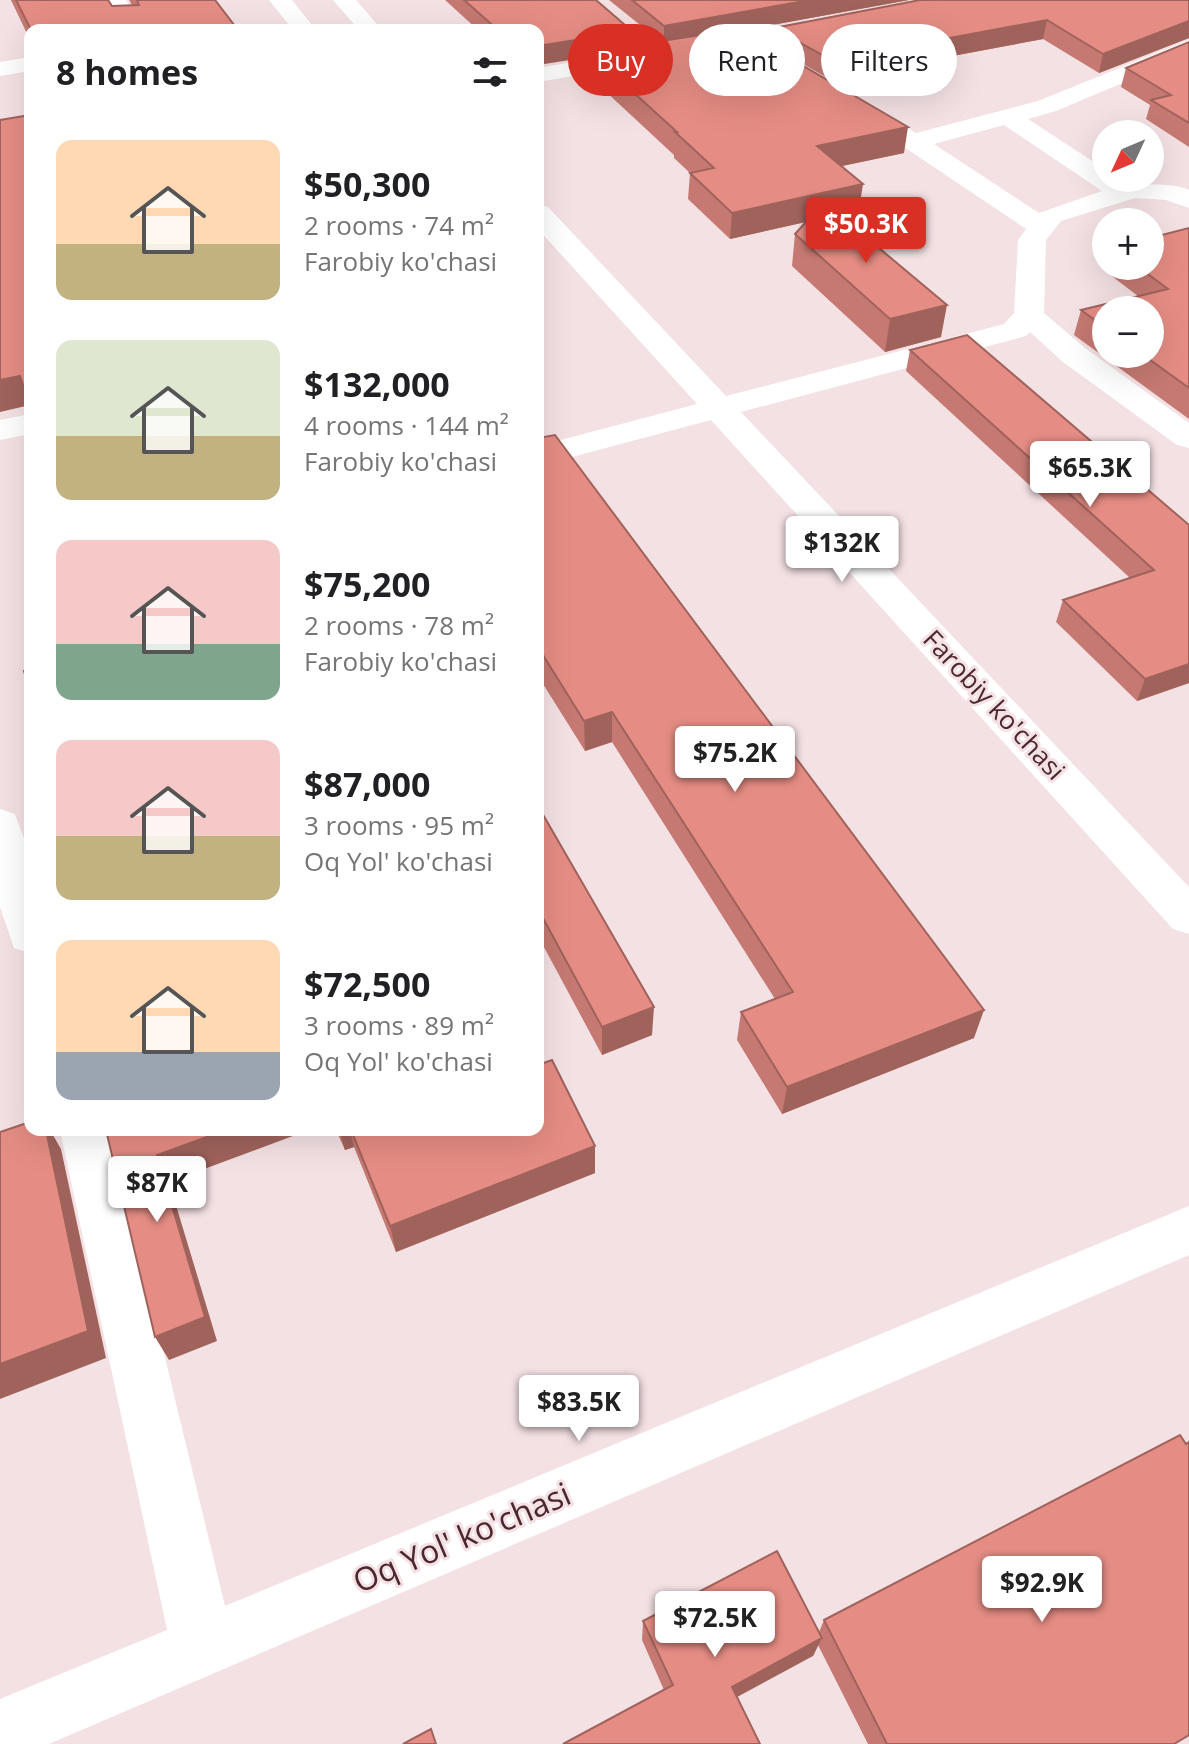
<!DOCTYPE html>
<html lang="en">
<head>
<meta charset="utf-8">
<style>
	body { margin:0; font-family:"Open Sans",sans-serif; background:#f2f2f2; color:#202124; height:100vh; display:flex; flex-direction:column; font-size:30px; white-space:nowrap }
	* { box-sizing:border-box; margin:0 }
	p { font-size:26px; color:#757577 }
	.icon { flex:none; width:44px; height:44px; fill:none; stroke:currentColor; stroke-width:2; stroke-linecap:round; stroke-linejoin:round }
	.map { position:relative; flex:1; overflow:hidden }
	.sheet { position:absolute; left:24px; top:24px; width:520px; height:1112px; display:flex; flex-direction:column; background:#fff; border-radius:16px; box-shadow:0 8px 32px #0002 }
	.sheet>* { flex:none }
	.guide { position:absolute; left:568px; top:24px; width:500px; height:72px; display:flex; gap:16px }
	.needle { width:52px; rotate:226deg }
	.fabs { position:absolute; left:1092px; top:120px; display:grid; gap:16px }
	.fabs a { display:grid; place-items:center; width:72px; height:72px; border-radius:50%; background:#fff; box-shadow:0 8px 32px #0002; font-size:40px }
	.price { position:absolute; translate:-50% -68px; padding:0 18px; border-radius:8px; background:#fff; color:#222; font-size:26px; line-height:52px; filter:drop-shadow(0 2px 4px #0008) }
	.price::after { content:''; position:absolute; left:50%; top:48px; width:24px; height:18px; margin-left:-12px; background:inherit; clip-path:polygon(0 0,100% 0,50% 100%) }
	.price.on { background:#d93025; color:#fff }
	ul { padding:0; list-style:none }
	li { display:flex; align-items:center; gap:24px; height:200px; padding:0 32px }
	li span { display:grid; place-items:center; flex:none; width:224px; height:160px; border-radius:16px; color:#555 }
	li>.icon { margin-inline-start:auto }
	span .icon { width:96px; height:96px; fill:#fffc; stroke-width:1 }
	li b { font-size:34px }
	h2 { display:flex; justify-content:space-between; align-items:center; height:96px; padding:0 32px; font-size:34px }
	.pill { padding:0 28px; border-radius:36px; background:#fff; box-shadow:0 8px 32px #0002; font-size:28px; line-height:72px }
	.pill.on { background:#d93025; color:#fff }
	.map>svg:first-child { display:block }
</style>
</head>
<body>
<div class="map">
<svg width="1189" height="1744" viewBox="0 0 1189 1744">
	<rect width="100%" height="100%" fill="#f4e1e4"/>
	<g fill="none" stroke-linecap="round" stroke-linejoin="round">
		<g fill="#fff" fill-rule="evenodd">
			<path d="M 104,0 L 126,0 L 142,30 L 120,30 Z"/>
			<path d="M 269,0 L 292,0 L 316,30 L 293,30 Z"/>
			<path d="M 333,0 L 356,0 L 382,30 L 359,30 Z"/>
			<path d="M 833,18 L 841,20 L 844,25 L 841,30 L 538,82 L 538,68 Z"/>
			<path d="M 1189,40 L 1189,55 L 1056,111 L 1028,119 L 1106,170 L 1106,178 C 1115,178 1117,179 1125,182 C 1142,188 1166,180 1189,190 L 1189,208 L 1166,200 L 1135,198 L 1061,221 L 1046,240 L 1044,313 L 1085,348 L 1189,423 L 1189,448 L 1177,445 L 1063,362 L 1030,332 L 1026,336 L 741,412 L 1189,887 L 1189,934 L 1173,929 L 711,420 L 538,466 L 538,446 L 697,404 L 538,229 L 538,205 L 548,207 L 726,396 L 1004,324 L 1014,313 L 1018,240 L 1026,229 L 904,147 L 846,113 L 843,108 L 846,103 L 864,103 L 916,133 L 1038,101 ZM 1004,125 L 1102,191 L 1039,213 L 934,144 Z"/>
			<path d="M 30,57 L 30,71 L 0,76 L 0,62 Z"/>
			<path d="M 30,414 L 30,434 L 0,440 L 0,420 Z"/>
			<path d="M 0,809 L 15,814 L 30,855 L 30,953 L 14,948 L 0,907 Z"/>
			<path d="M 60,1130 L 110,1130 L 225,1606 L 1189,1206 L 1189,1255 L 49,1744 L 0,1744 L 0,1699 L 167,1630 Z"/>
		</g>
	</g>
	<g fill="#c57972" fill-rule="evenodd">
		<path d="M 11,0 L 108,0 L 112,6 L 132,5 L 129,0 L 215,0 L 238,30 L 30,30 L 30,40 Z"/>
		<path d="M 445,0 L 596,0 L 632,31 L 632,46 L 660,41 L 609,0 L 909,0 L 743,30 L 904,153 L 841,166 L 859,210 L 839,214 L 941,337 L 885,352 L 792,266 L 795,234 L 806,222 L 730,239 L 688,199 L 690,173 L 674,158 L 674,155 L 590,77 L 589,57 L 538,30 L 478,30 Z"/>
		<path d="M 1189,0 L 1189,38 L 1099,73 L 1043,39 L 829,79 L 772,46 L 774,28 Z"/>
		<path d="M 1189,42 L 1189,147 L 1146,119 L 1150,105 L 1121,87 L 1126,68 Z"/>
		<path d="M 1189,228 L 1189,419 L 1074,335 L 1081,310 L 1138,296 L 1105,271 L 1106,266 L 1150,266 ZM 1106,310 L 1150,354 L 1106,354 Z"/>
		<path d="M 910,350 L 1189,525 L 1189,683 L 1137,701 L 1056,622 L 1063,600 L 1130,578 L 906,371 Z"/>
		<path d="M 538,408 L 541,412 L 542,437 L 974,1038 L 782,1114 L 737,1040 L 741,1012 L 775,999 L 612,742 L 585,751 L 538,676 Z"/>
		<path d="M 538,806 L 652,1035 L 602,1055 L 538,936 Z"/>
		<path d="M 336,1130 L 538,1130 L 595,1146 L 595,1173 L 396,1252 L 354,1147 L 345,1150 Z"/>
		<path d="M 824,1620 L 1175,1744 L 868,1744 L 818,1645 L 813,1656 L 664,1690 L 642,1640 L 643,1621 L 819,1632 Z"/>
	</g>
	<g fill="#a0635c">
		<path d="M 810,0 L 909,0 L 664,45 L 664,26 Z"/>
		<path d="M 1047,20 L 1043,39 L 829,79 L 831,60 Z"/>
		<path d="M 1189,21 L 1189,38 L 1099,73 L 1103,54 Z"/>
		<path d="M 632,31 L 632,50 L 589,52 L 589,57 L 538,65 L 538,46 Z"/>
		<path d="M 908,127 L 904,153 L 814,172 L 817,146 Z"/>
		<path d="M 863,184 L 859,210 L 730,239 L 732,213 Z"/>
		<path d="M 947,305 L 941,337 L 885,352 L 890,319 Z"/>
		<path d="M 20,376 L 30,405 L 0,412 L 0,380 Z"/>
		<path d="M 541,412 L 542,442 L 538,444 L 538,414 Z"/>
		<path d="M 1189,664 L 1189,683 L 1137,701 L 1145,679 Z"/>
		<path d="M 612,712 L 612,742 L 585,751 L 584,721 Z"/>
		<path d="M 654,1007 L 652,1035 L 602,1055 L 602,1027 Z"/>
		<path d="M 984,1010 L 974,1038 L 782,1114 L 787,1087 Z"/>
		<path d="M 46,1130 L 50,1130 L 61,1149 L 106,1358 L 0,1399 L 0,1364 Z"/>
		<path d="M 226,1130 L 309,1130 L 169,1182 L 217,1341 L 169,1360 L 155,1337 L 157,1155 Z"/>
		<path d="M 339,1130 L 350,1130 L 354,1147 L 345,1150 Z"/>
		<path d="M 595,1146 L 595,1173 L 396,1252 L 390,1226 Z"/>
		<path d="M 822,1638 L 813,1656 L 726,1703 L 732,1687 Z"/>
	</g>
	<g fill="#e58d84" stroke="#a0635c" stroke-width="2">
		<path d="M 16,0 L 108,0 L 112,6 L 139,5 L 137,0 L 215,0 L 238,30 L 31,30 Z"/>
		<path d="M 464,0 L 596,0 L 632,31 L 538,46 L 538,30 L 498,30 Z"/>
		<path d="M 632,0 L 810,0 L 664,26 Z"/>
		<path d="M 920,0 L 1189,0 L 1189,21 L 1103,54 L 1047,20 L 831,60 L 774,28 Z"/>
		<path d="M 740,29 L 908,127 L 817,146 L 863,184 L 732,213 L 690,173 L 714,168 L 675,132 L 677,132 L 589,52 Z"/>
		<path d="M 1189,42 L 1189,123 L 1151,100 L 1171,95 L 1126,68 Z"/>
		<path d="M 30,115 L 30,406 L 20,376 L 0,380 L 0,120 Z"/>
		<path d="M 824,202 L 947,305 L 890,319 L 795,234 Z"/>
		<path d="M 1189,228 L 1189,388 L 1142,354 L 1150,354 L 1150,310 L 1106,310 L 1106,328 L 1081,310 L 1168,289 L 1137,266 L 1150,266 L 1150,238 Z"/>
		<path d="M 967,335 L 1189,525 L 1189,664 L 1145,679 L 1063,600 L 1154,570 L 910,350 Z"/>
		<path d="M 555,435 L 984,1010 L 787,1087 L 741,1012 L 793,992 L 612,712 L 584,721 L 538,647 L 538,586 L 541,585 L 538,581 L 538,438 Z"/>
		<path d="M 30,669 L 30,692 L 24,671 Z"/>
		<path d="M 538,806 L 654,1007 L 602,1027 L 538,909 Z"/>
		<path d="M 552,1060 L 595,1146 L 390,1226 L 351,1130 L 538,1130 L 538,1065 Z"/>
		<path d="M 30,1122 L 30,1130 L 46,1130 L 88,1331 L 0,1364 L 0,1132 Z"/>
		<path d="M 106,1130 L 226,1130 L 157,1155 L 205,1317 L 155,1337 Z"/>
		<path d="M 1180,1435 L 1186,1444 L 1189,1442 L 1189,1735 L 1174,1744 L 887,1744 L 824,1620 Z"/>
		<path d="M 777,1551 L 822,1638 L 732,1687 L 760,1744 L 563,1744 L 673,1685 L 643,1621 Z"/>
		<path d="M 431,1729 L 436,1744 L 403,1744 Z"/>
	</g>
	<g text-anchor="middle" stroke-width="6" stroke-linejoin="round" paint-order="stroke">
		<g font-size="26" fill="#4b272f" stroke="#f4e1e4">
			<text transform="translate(994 705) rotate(47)" y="9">Farobiy ko'chasi</text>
		</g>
		<g font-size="32" fill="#4b272f" stroke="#f4e1e4">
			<text transform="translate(462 1538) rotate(-23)" y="11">Oq Yol' ko'chasi</text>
		</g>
	</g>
</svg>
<div class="fabs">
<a><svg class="needle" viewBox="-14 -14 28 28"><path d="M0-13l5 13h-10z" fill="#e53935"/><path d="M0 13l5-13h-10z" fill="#757577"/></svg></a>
<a>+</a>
<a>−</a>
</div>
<b class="price on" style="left:866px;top:265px">$50.3K</b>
<b class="price" style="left:1090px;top:509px">$65.3K</b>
<b class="price" style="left:842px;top:584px">$132K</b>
<b class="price" style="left:735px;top:794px">$75.2K</b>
<b class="price" style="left:157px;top:1224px">$87K</b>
<b class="price" style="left:579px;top:1443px">$83.5K</b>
<b class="price" style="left:1042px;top:1624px">$92.9K</b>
<b class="price" style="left:715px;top:1659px">$72.5K</b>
<div class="guide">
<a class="pill on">Buy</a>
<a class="pill">Rent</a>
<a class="pill">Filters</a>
</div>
<section class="sheet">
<h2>8 homes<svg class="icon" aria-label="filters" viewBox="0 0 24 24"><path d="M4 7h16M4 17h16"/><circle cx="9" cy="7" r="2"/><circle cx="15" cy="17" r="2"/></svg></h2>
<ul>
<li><span style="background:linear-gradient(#ffd9b3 65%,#c2b280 0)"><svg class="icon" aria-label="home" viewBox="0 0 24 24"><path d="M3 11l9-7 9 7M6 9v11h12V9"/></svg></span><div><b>$50,300</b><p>2 rooms · 74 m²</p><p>Farobiy ko'chasi</p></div></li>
<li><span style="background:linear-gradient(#dfe7d0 60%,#c2b280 0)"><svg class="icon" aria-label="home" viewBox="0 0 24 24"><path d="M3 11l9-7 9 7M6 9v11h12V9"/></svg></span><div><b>$132,000</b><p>4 rooms · 144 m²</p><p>Farobiy ko'chasi</p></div></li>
<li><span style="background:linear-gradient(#f6c9c9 65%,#7fa58c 0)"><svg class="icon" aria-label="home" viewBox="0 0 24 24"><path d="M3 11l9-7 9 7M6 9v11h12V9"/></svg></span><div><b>$75,200</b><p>2 rooms · 78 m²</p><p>Farobiy ko'chasi</p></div></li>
<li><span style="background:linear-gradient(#f6c9c9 60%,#c2b280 0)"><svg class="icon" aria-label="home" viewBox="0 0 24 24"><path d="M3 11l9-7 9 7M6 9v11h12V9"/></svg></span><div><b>$87,000</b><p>3 rooms · 95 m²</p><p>Oq Yol' ko'chasi</p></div></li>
<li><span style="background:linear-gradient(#ffd9b3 70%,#9aa5b1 0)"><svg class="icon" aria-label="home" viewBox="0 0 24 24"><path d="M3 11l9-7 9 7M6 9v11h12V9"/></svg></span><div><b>$72,500</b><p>3 rooms · 89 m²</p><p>Oq Yol' ko'chasi</p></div></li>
</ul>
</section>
</div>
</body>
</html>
